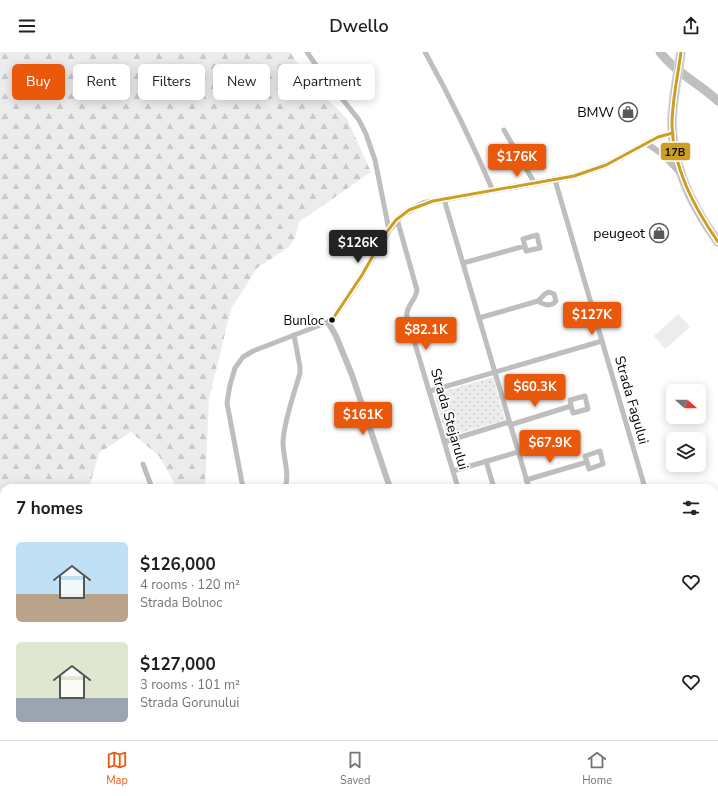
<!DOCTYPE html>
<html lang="en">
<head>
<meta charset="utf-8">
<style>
	body { margin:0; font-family:"Nunito Sans",sans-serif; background:#f2f2f2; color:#202124; height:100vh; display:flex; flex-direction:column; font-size:15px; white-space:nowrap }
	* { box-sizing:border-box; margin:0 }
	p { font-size:13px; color:#757577 }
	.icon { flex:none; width:22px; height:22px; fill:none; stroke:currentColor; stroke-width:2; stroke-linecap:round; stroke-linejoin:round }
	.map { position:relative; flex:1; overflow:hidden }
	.panel { position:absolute; left:0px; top:432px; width:718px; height:256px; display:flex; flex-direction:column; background:#fff; border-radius:12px 12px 0 0; box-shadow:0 2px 10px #0003 }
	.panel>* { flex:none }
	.hud { position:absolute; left:12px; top:12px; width:400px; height:36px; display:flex; gap:8px }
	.needle { width:26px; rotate:111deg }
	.fabs { position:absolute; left:666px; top:332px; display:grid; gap:8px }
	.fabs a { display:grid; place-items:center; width:40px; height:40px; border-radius:6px; background:#fff; box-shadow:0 2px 10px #0003; font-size:20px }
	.price { position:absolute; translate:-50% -34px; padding:0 9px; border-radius:4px; background:#ea580c; color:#fff; font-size:13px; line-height:26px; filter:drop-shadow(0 1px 2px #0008) }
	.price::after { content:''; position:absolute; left:50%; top:24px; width:12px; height:9px; margin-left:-6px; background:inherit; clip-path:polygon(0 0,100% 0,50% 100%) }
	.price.active { background:#222; color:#fff }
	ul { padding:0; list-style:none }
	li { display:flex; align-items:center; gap:12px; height:100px; padding:0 16px }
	li span { display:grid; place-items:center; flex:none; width:112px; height:80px; border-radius:6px; color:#555 }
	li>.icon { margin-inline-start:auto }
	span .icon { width:48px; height:48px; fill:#fffc; stroke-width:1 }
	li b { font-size:17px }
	h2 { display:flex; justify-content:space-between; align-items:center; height:48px; padding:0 16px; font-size:17px }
	.pill { padding:0 14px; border-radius:6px; background:#fff; box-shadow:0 2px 10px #0003; font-size:14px; line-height:36px }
	.pill.active { background:#ea580c; color:#fff }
	header { display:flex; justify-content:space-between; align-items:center; height:52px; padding:0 16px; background:#fff; font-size:18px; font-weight:600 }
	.tab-bar { display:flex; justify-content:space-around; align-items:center; height:56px; border-top:1px solid #e0e0e0; background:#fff; font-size:11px; color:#757577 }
	.tab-bar a { display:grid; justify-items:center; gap:2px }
	.tab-bar .active { color:#ea580c }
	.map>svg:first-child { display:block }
</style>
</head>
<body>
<header><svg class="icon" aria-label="menu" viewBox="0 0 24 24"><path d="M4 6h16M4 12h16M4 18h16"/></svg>Dwello<svg class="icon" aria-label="share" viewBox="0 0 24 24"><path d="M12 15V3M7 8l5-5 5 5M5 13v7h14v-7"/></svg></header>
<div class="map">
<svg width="718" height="688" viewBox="0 0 718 688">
	<defs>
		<pattern id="grass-dots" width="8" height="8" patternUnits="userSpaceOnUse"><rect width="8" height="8" fill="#ececec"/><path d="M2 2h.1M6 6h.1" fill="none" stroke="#c9c9c9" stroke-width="1.8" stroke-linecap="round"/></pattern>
		<pattern id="forest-firs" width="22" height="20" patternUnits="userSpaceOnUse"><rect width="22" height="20" fill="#ececec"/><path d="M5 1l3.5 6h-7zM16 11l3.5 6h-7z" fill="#c9c9c9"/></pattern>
	</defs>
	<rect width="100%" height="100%" fill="#fff"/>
	<path fill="url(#grass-dots)" d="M 493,325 L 505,368 L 447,385 L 434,342 Z"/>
	<path fill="url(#forest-firs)" d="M 0,0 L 290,0 L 306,25 L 347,67 L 371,120 L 299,170 L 295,186 L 289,195 L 257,216 L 231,257 L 209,347 L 205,436 L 177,436 L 159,404 L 131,380 L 99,401 L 89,436 L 4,436 L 4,650 L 0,649 Z"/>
	<path fill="#ececec" d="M 678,262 L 690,275 L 665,297 L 654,284 Z"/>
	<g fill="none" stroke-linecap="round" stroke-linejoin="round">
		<path stroke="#bfbfbf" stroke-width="9" d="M 660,0 C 675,20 700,32 718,49"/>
		<defs>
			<path id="trunk" d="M 681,0 C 678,24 672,48 672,73 C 673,116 693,156 718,190"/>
		</defs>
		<use href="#trunk" stroke="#dbdbdb" stroke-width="10"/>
		<g stroke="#bebebe" stroke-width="5">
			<path d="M 307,0 L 320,19 L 359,68 L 366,82 L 375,108 L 389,178"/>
			<path d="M 425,0 C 450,45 473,92 493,139"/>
			<path d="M 504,78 L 535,132"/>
			<path d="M 555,128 L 645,436"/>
			<path d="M 444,147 L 529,436"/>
			<path d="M 397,167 L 417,238 C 416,248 405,255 407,265 L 458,436"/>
			<path d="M 463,211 L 525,194 L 526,199 L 540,196 L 537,183 L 523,187 L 525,194"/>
			<path d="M 479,266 L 538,249 C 544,253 551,255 556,249 L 554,242 L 549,240 L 545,242 L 538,249"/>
			<path d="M 430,339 L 602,289"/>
			<path d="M 510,373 L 571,354 L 573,361 L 588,357 L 585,344 L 570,348 L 571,354"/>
			<path d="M 444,390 L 509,370"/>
			<path d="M 486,409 L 494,436"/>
			<path d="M 143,412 L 152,436"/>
			<path d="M 453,419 L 518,400"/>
			<path d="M 526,428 L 587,410 L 589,417 L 603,412 L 600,399 L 585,404 L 587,410"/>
			<path d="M 243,436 L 227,351 L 230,333 L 235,316 L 243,305 L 253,299 L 328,270"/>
			<path d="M 285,436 C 290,421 283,406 283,390 C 284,369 294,342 300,321 L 300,315 L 294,283"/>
			<path d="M 714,602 L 718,607"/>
			<path d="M 244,684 L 247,688"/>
			<path d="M 515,684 L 516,688"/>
			<path d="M 644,684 L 648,688"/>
			<path d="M 154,688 L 155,684"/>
			<path d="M 272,688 L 280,684"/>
		</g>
		<g stroke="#bebebe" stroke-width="6">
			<path d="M 646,91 L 662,102 L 679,120"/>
			<path d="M 392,436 L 389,433 L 352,323 L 336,284 L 328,270 L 332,268 L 356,233 L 389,178 L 403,162 L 424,151 L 574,124 L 606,113 L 658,85 L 673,81"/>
			<path d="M 477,684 L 479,688"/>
		</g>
		<use href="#trunk" stroke="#bebebe" stroke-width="8"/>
		<defs>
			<g id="bus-1">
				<path d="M 681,0 C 678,24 672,48 672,73 C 673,116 694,155 718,190"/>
				<path d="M 332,268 L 362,223 L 386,181 L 396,168 L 409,158 L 433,149 L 574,124 L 606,113 L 658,85 L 673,81"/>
			</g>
		</defs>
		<use href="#bus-1" stroke="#fff" stroke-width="6"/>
		<use href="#bus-1" stroke="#cc9f23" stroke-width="3"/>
	</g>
	<defs>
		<symbol id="shop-ring" viewBox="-11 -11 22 22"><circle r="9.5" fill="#fff" stroke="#595959" stroke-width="1.5"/><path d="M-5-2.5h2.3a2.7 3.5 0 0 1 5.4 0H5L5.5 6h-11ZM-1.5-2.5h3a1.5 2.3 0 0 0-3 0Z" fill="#595959"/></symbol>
	</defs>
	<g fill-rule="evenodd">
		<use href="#shop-ring" x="617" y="49" width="22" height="22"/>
		<use href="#shop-ring" x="648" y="170" width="22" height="22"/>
	</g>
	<circle fill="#000" stroke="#fff" stroke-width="1.5" cx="332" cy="268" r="3.5"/>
	<g text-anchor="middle" stroke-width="3.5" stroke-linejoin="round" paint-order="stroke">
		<g font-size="13" fill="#000" stroke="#fff" text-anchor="end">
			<text x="324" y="273">Bunloc</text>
		</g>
		<g font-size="14" fill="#000" stroke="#fff" text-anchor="end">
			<text x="614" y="65">BMW</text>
			<text x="645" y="186">peugeot</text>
		</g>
		<g font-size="14" fill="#000" stroke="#fff">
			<text transform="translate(632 348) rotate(74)" y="5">Strada Fagului</text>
			<text transform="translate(450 367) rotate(74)" y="5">Strada Stejarului</text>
		</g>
	</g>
	<rect stroke="#fff" stroke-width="1.5" x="660" y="90" width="31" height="19" rx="4" fill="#cc9f23"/>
	<g font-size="11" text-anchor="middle" font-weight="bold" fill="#111">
		<text x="675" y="104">17B</text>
	</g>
</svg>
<div class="fabs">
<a><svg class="needle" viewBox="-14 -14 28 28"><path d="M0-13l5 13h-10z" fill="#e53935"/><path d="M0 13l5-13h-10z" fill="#757577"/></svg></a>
<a><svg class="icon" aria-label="layers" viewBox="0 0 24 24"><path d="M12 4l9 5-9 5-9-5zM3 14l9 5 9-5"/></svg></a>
</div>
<b class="price" style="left:517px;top:126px">$176K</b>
<b class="price active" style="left:358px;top:212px">$126K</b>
<b class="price" style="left:592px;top:284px">$127K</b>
<b class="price" style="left:426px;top:299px">$82.1K</b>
<b class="price" style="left:535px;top:356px">$60.3K</b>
<b class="price" style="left:363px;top:384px">$161K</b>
<b class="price" style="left:550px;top:412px">$67.9K</b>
<div class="hud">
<a class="pill active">Buy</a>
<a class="pill">Rent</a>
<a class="pill">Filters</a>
<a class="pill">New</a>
<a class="pill">Apartment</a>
</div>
<section class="panel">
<h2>7 homes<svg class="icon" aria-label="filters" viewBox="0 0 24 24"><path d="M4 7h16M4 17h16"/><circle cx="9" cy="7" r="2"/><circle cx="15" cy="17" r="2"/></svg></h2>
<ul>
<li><span style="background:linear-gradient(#bfe0f5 65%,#b9a48a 0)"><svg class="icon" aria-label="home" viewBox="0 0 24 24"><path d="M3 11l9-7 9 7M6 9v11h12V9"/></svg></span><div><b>$126,000</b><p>4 rooms · 120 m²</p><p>Strada Bolnoc</p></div><svg class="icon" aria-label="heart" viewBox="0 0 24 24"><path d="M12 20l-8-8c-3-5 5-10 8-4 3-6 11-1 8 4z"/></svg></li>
<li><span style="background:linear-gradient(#dfe7d0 70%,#9aa5b1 0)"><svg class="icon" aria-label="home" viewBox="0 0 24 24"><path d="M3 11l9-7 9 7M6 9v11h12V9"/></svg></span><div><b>$127,000</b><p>3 rooms · 101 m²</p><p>Strada Gorunului</p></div><svg class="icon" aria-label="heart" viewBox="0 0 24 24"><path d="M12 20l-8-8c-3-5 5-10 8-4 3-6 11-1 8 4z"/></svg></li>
</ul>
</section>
</div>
<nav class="tab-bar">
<a class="active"><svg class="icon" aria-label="map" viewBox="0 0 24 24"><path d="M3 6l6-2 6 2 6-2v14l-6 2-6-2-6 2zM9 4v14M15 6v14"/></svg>Map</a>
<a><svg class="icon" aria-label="saved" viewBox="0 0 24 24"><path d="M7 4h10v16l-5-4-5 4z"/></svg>Saved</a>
<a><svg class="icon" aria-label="home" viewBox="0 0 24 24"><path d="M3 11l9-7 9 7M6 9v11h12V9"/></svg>Home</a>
</nav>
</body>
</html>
